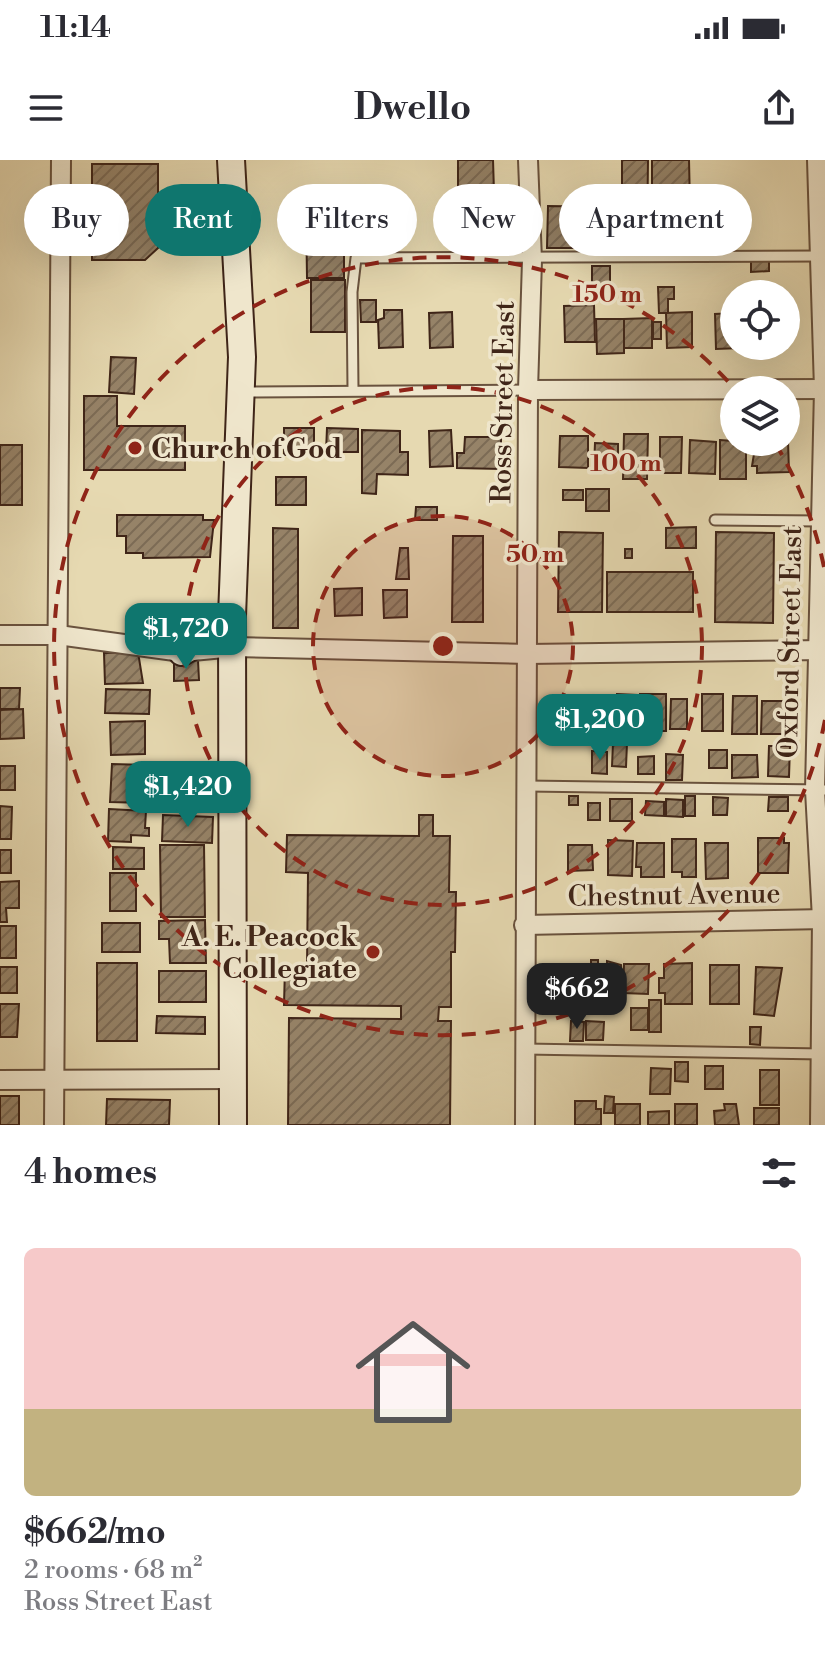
<!DOCTYPE html>
<html lang="en">
<head>
<meta charset="utf-8">
<style>
	body { margin:0; font-family:"Libre Bodoni",serif; background:#f2f2f3; color:#2b2b33; height:100vh; display:flex; flex-direction:column; font-size:30px; white-space:nowrap }
	* { box-sizing:border-box; margin:0 }
	p { font-size:26px; color:#7c7c81 }
	.icon { flex:none; width:44px; height:44px; fill:none; stroke:currentColor; stroke-width:2; stroke-linecap:round; stroke-linejoin:round }
	.map { position:relative; height:965px; overflow:hidden }
	.drawer { display:flex; flex-direction:column; background:#fff; flex:1 }
	.drawer>* { flex:none }
	.guide { position:absolute; left:24px; top:24px; width:778px; height:72px; display:flex; gap:16px }
	.tools { position:absolute; left:720px; top:120px; display:grid; gap:16px }
	.tools a { display:grid; place-items:center; width:80px; height:80px; border-radius:50%; background:#fff; box-shadow:0 8px 32px #0002; font-size:40px }
	.price { position:absolute; translate:-50% -68px; padding:0 18px; border-radius:16px; background:#0f766e; color:#fff; font-size:26px; line-height:52px; filter:drop-shadow(0 2px 4px #0008) }
	.price::after { content:''; position:absolute; left:50%; top:48px; width:24px; height:18px; margin-left:-12px; background:inherit; clip-path:polygon(0 0,100% 0,50% 100%) }
	.price.active { background:#222; color:#fff }
	ul { padding:0; list-style:none }
	li { display:grid; align-content:center; gap:16px; height:424px; padding:0 24px }
	li span { display:grid; place-items:center; height:248px; border-radius:12px; color:#555 }
	li>.icon { margin-inline-start:auto }
	span .icon { width:144px; height:144px; fill:#fffc; stroke-width:1 }
	li b { font-size:34px }
	h2 { display:flex; justify-content:space-between; align-items:center; height:96px; padding:0 24px; font-size:34px }
	.pill { padding:0 28px; border-radius:36px; background:#fff; box-shadow:0 8px 32px #0002; font-size:28px; line-height:72px }
	.pill.active { background:#0f766e; color:#fff }
	.status { display:flex; justify-content:space-between; align-items:center; height:56px; padding:0 40px; background:#fff; direction:ltr }
	.status svg { height:22px; fill:currentColor }
	header { display:flex; justify-content:space-between; align-items:center; height:104px; padding:0 24px; background:#fff; font-size:36px; font-weight:800 }
	.map>svg:first-child { display:block }
</style>
</head>
<body>
<div class="status"><b>11:14</b><svg viewBox="0 0 49 12"><path d="M0 12V9h3v3zM5 12V6h3v6zM10 12V3h3v9zM15 12V0h3v12zM26 1h20v11H26zM47 4h2v5h-2z"/></svg></div>
<header><svg class="icon" aria-label="menu" viewBox="0 0 24 24"><path d="M4 6h16M4 12h16M4 18h16"/></svg>Dwello<svg class="icon" aria-label="share" viewBox="0 0 24 24"><path d="M12 15V3M7 8l5-5 5 5M5 13v7h14v-7"/></svg></header>
<div class="map">
<svg width="825" height="965" viewBox="0 0 825 965">
	<defs>
		<pattern id="building-hatch" width="6" height="6" patternUnits="userSpaceOnUse" patternTransform="scale(2)"><rect width="6" height="6" fill="#968368"/><path d="M-1 1l2-2M0 6l6-6M5 7l2-2" fill="none" stroke="#7c6b55"/></pattern>
	</defs>
	<rect width="100%" height="100%" fill="#e6d9b1"/>
	<filter id="stains"><feTurbulence type="fractalNoise" baseFrequency=".0025" numOctaves="4"/><feColorMatrix values="0 0 0 0 .2 0 0 0 0 .09 0 0 0 0 .02 0 0 0 .5 -.17"/></filter>
	<radialGradient id="worn" r=".72"><stop offset=".6" stop-color="#630" stop-opacity="0"/><stop offset="1" stop-color="#630" stop-opacity=".3"/></radialGradient>
	<g fill="url(#building-hatch)" stroke="#3f2518" stroke-width="2">
		<path d="M 458,0 L 493,0 L 494,32 L 489,32 L 489,52 L 458,52 Z"/>
		<path d="M 622,0 L 648,0 L 647,81 L 625,81 L 625,88 L 547,88 L 548,46 L 622,47 Z"/>
		<path d="M 652,0 L 689,0 L 690,45 L 652,46 Z"/>
		<path d="M 92,4 L 158,4 L 158,88 L 145,100 L 92,100 Z"/>
		<path d="M 360,44 L 360,86 L 344,86 L 344,118 L 307,118 L 306,45 Z"/>
		<path d="M 751,99 L 769,99 L 769,111 L 751,112 Z"/>
		<rect x="592" y="106" width="18" height="35"/>
		<rect x="311" y="120" width="34" height="52"/>
		<path d="M 658,127 L 674,127 L 674,139 L 668,139 L 668,153 L 659,153 Z"/>
		<path d="M 360,140 L 376,140 L 376,162 L 361,162 Z"/>
		<path d="M 594,145 L 595,182 L 565,182 L 564,146 Z"/>
		<path d="M 384,150 L 402,150 L 403,187 L 379,188 L 378,160 L 384,158 Z"/>
		<path d="M 452,152 L 453,187 L 430,188 L 429,153 Z"/>
		<path d="M 692,152 L 692,187 L 667,188 L 666,153 Z"/>
		<path d="M 734,153 L 734,186 L 742,188 L 716,189 L 715,154 Z"/>
		<path d="M 652,158 L 652,188 L 624,188 L 624,159 Z"/>
		<path d="M 596,159 L 624,159 L 624,193 L 597,194 Z"/>
		<rect x="653" y="162" width="8" height="17"/>
		<path d="M 753,186 L 779,186 L 779,192 L 753,193 Z"/>
		<path d="M 111,197 L 136,198 L 134,234 L 109,232 Z"/>
		<path d="M 84,236 L 117,236 L 117,266 L 185,266 L 185,310 L 84,310 Z"/>
		<rect x="284" y="268" width="30" height="27"/>
		<path d="M 327,268 L 358,269 L 358,292 L 326,292 Z"/>
		<path d="M 362,270 L 400,271 L 400,292 L 408,292 L 408,315 L 377,314 L 376,334 L 362,333 Z"/>
		<path d="M 451,270 L 453,306 L 430,307 L 429,271 Z"/>
		<path d="M 624,274 L 648,274 L 647,319 L 623,319 Z"/>
		<path d="M 560,276 L 588,276 L 588,308 L 559,307 Z"/>
		<path d="M 465,277 L 501,277 L 501,309 L 457,308 L 457,293 L 464,293 Z"/>
		<path d="M 660,277 L 682,277 L 681,313 L 660,313 Z"/>
		<path d="M 690,280 L 716,282 L 715,314 L 689,313 Z"/>
		<path d="M 720,280 L 746,282 L 746,319 L 720,319 Z"/>
		<path d="M 788,281 L 789,312 L 757,313 L 757,306 L 752,306 L 756,282 Z"/>
		<path d="M 595,283 L 618,284 L 618,308 L 594,308 Z"/>
		<rect x="0" y="285" width="22" height="60"/>
		<rect x="276" y="317" width="30" height="28"/>
		<rect x="586" y="329" width="23" height="22"/>
		<rect x="563" y="330" width="20" height="10"/>
		<path d="M 416,347 L 437,347 L 437,360 L 415,360 Z"/>
		<path d="M 117,355 L 203,355 L 203,360 L 214,360 L 210,397 L 143,398 L 143,393 L 126,393 L 126,376 L 117,376 Z"/>
		<path d="M 696,367 L 696,388 L 666,388 L 666,368 Z"/>
		<path d="M 273,368 L 298,369 L 298,468 L 273,468 Z"/>
		<path d="M 559,372 L 603,373 L 602,452 L 558,452 Z"/>
		<path d="M 716,372 L 774,373 L 773,463 L 715,462 Z"/>
		<path d="M 453,376 L 483,376 L 483,462 L 452,462 Z"/>
		<path d="M 400,388 L 408,388 L 409,419 L 396,419 Z"/>
		<rect x="625" y="389" width="7" height="9"/>
		<rect x="607" y="412" width="86" height="40"/>
		<path d="M 362,428 L 362,455 L 335,456 L 334,429 Z"/>
		<path d="M 383,430 L 407,430 L 407,457 L 384,458 Z"/>
		<path d="M 138,492 L 143,523 L 105,524 L 104,493 Z"/>
		<path d="M 198,500 L 199,520 L 174,521 L 174,501 Z"/>
		<path d="M 0,528 L 20,528 L 19,549 L 0,549 Z"/>
		<path d="M 106,529 L 150,530 L 149,554 L 105,553 Z"/>
		<path d="M 617,534 L 637,535 L 637,570 L 617,570 Z"/>
		<path d="M 640,534 L 666,534 L 666,571 L 639,571 Z"/>
		<rect x="702" y="534" width="21" height="37"/>
		<path d="M 566,535 L 581,535 L 581,569 L 558,569 L 558,539 L 566,539 Z"/>
		<rect x="582" y="536" width="25" height="30"/>
		<path d="M 733,536 L 757,536 L 757,574 L 732,574 Z"/>
		<path d="M 671,539 L 687,539 L 687,569 L 670,569 Z"/>
		<path d="M 762,541 L 786,541 L 789,574 L 761,574 Z"/>
		<path d="M 23,549 L 24,578 L 0,579 L 0,550 Z"/>
		<path d="M 145,561 L 145,594 L 111,595 L 110,562 Z"/>
		<path d="M 613,583 L 627,583 L 626,607 L 612,606 Z"/>
		<path d="M 769,586 L 790,586 L 789,617 L 768,616 Z"/>
		<rect x="709" y="590" width="18" height="18"/>
		<path d="M 592,591 L 607,592 L 607,614 L 592,613 Z"/>
		<path d="M 666,594 L 683,595 L 682,620 L 666,620 Z"/>
		<path d="M 732,595 L 757,595 L 758,617 L 732,618 Z"/>
		<path d="M 654,596 L 654,614 L 638,614 L 638,597 Z"/>
		<path d="M 112,604 L 147,605 L 146,643 L 110,642 Z"/>
		<rect x="0" y="606" width="15" height="24"/>
		<rect x="569" y="636" width="9" height="9"/>
		<rect x="685" y="636" width="10" height="20"/>
		<path d="M 713,637 L 728,638 L 727,655 L 713,655 Z"/>
		<path d="M 769,637 L 788,637 L 788,651 L 768,651 Z"/>
		<rect x="610" y="639" width="22" height="22"/>
		<path d="M 666,639 L 683,640 L 683,657 L 666,656 Z"/>
		<path d="M 646,641 L 664,642 L 664,656 L 645,655 Z"/>
		<rect x="588" y="643" width="12" height="17"/>
		<path d="M 0,646 L 12,647 L 11,679 L 0,679 Z"/>
		<path d="M 109,649 L 146,651 L 145,668 L 149,668 L 149,676 L 131,675 L 131,682 L 108,681 Z"/>
		<path d="M 163,655 L 213,657 L 212,683 L 162,681 Z"/>
		<path d="M 419,655 L 433,655 L 433,676 L 450,676 L 449,732 L 456,732 L 455,792 L 451,792 L 451,847 L 439,847 L 438,861 L 451,861 L 450,965 L 288,965 L 289,858 L 401,859 L 401,846 L 284,845 L 285,807 L 307,807 L 308,713 L 286,712 L 287,675 L 419,676 Z"/>
		<path d="M 758,678 L 784,678 L 784,683 L 789,683 L 788,713 L 758,713 Z"/>
		<path d="M 672,679 L 696,679 L 696,717 L 682,717 L 682,712 L 672,712 Z"/>
		<path d="M 608,680 L 633,681 L 632,716 L 608,715 Z"/>
		<path d="M 637,683 L 664,683 L 664,717 L 641,717 L 641,707 L 636,707 Z"/>
		<path d="M 705,683 L 728,683 L 728,718 L 706,719 Z"/>
		<path d="M 160,685 L 204,685 L 205,757 L 161,757 Z"/>
		<path d="M 568,685 L 592,685 L 593,710 L 568,711 Z"/>
		<path d="M 113,687 L 144,688 L 144,709 L 113,709 Z"/>
		<rect x="0" y="690" width="11" height="23"/>
		<rect x="110" y="713" width="26" height="38"/>
		<path d="M 19,721 L 19,748 L 6,748 L 7,762 L 0,762 L 0,722 Z"/>
		<path d="M 205,760 L 206,803 L 170,803 L 169,779 L 159,779 L 159,761 Z"/>
		<rect x="102" y="763" width="38" height="29"/>
		<rect x="0" y="766" width="16" height="32"/>
		<path d="M 591,800 L 598,800 L 598,805 L 607,805 L 607,801 L 621,805 L 622,831 L 591,831 Z"/>
		<rect x="97" y="803" width="40" height="78"/>
		<path d="M 692,803 L 692,844 L 665,844 L 665,833 L 659,833 L 659,818 L 664,818 L 664,804 Z"/>
		<path d="M 624,804 L 649,804 L 648,834 L 623,833 Z"/>
		<rect x="710" y="805" width="29" height="39"/>
		<rect x="0" y="807" width="17" height="26"/>
		<path d="M 558,807 L 577,807 L 577,829 L 559,830 Z"/>
		<path d="M 756,807 L 782,808 L 774,856 L 754,854 Z"/>
		<rect x="159" y="811" width="47" height="31"/>
		<rect x="649" y="840" width="12" height="32"/>
		<path d="M 0,844 L 19,844 L 17,877 L 0,877 Z"/>
		<rect x="631" y="848" width="17" height="22"/>
		<path d="M 157,856 L 205,857 L 205,874 L 156,873 Z"/>
		<path d="M 571,861 L 584,862 L 583,881 L 570,881 Z"/>
		<path d="M 586,861 L 604,862 L 603,880 L 586,880 Z"/>
		<path d="M 750,867 L 761,867 L 760,885 L 750,884 Z"/>
		<path d="M 675,902 L 688,902 L 688,922 L 675,921 Z"/>
		<rect x="705" y="906" width="18" height="23"/>
		<path d="M 651,908 L 671,909 L 670,934 L 650,934 Z"/>
		<rect x="760" y="910" width="19" height="35"/>
		<rect x="0" y="936" width="19" height="29"/>
		<path d="M 605,936 L 614,937 L 613,953 L 604,953 Z"/>
		<path d="M 107,939 L 170,940 L 169,965 L 106,965 Z"/>
		<path d="M 575,941 L 596,941 L 596,949 L 601,949 L 601,965 L 575,965 Z"/>
		<rect x="615" y="944" width="25" height="21"/>
		<rect x="675" y="944" width="22" height="21"/>
		<path d="M 724,944 L 736,944 L 739,965 L 715,965 L 714,951 L 725,950 Z"/>
		<rect x="754" y="948" width="25" height="17"/>
		<path d="M 669,951 L 669,965 L 648,965 L 648,952 Z"/>
	</g>
	<g fill="none" stroke-linecap="round" stroke-linejoin="round">
		<defs>
			<g id="lane">
				<path d="M 353,229 L 352,132 L 356,98 L 822,96"/>
				<path d="M 243,232 L 528,230"/>
				<path d="M 715,360 L 822,361"/>
				<path d="M 527,626 L 825,630"/>
				<path d="M 525,889 L 822,894"/>
			</g>
			<g id="street">
				<path d="M 817,0 L 824,229 L 815,630 L 822,759 L 820,965"/>
				<path d="M 528,230 L 825,229"/>
				<path d="M 0,475 L 58,475 L 182,492 L 234,487 L 528,494 L 825,490"/>
				<path d="M 524,765 L 825,759"/>
				<path d="M 0,920 L 233,919"/>
				<path d="M 54,965 L 61,0"/>
				<path d="M 525,965 L 528,230 L 532,100 L 528,0"/>
			</g>
			<g id="secondary">
				<path d="M 231,0 L 242,197 L 232,456 L 233,965"/>
				<path d="M 182,492 L 216,473 L 232,456"/>
			</g>
		</defs>
		<use href="#lane" stroke="#69523e" stroke-width="13"/>
		<use href="#street" stroke="#69523e" stroke-width="22"/>
		<use href="#secondary" stroke="#3f2518" stroke-width="30"/>
		<use href="#lane" stroke="#efe6cc" stroke-width="9"/>
		<use href="#street" stroke="#efe6cc" stroke-width="18"/>
		<use href="#secondary" stroke="#efe6cc" stroke-width="26"/>
	</g>
	<circle cx="443" cy="486" r="130" fill="#8f2418" fill-opacity=".12"/>
	<g fill="none" stroke="#8f2418" stroke-width="4" stroke-dasharray="14 10">
		<circle cx="443" cy="486" r="130"/>
		<circle cx="443" cy="486" r="259"/>
		<path d="M825 560A389 389 0 1 1 734 228M775 283A389 389 0 0 1 825 412"/>
	</g>
	<g fill="#8f2418" stroke="#efe6cc" stroke-width="3">
		<circle cx="135" cy="288" r="8"/>
		<circle cx="373" cy="792" r="8"/>
	</g>
	<g text-anchor="middle" stroke-width="7" stroke-linejoin="round" paint-order="stroke">
		<g font-size="28" fill="#3f2518" stroke="#efe6cc">
			<text transform="translate(502 242) rotate(-89)" y="10">Ross Street East</text>
			<text transform="translate(789 482) rotate(-89)" y="10">Oxford Street East</text>
			<text transform="translate(674 734) rotate(-1)" y="10">Chestnut Avenue</text>
		</g>
		<g font-size="28" font-weight="bold" fill="#3f2518" stroke="#efe6cc" text-anchor="start">
			<text x="151" y="298">Church of God</text>
			<text x="357" y="786" text-anchor="end">A. E. Peacock<tspan x="357" dy="32">Collegiate</tspan></text>
		</g>
	</g>
	<circle cx="443" cy="486" r="12" fill="#8f2418" stroke="#efe6cc" stroke-width="4"/>
	<g font-size="24" text-anchor="middle" font-weight="bold" fill="#8f2418" stroke="#efe6cc" stroke-width="7" stroke-linejoin="round" paint-order="stroke">
		<text x="607" y="142">150 m</text>
		<text x="626" y="311">100 m</text>
		<text x="535" y="402">50 m</text>
	</g>
	<rect width="100%" height="100%" filter="url(#stains)"/>
	<rect width="100%" height="100%" fill="url(#worn)"/>
</svg>
<div class="tools">
<a><svg class="icon" aria-label="locate" viewBox="0 0 24 24"><circle cx="12" cy="12" r="6"/><path d="M12 2v4M12 18v4M2 12h4M18 12h4"/></svg></a>
<a><svg class="icon" aria-label="layers" viewBox="0 0 24 24"><path d="M12 4l9 5-9 5-9-5zM3 14l9 5 9-5"/></svg></a>
</div>
<b class="price" style="left:186px;top:511px">$1,720</b>
<b class="price" style="left:600px;top:602px">$1,200</b>
<b class="price" style="left:188px;top:669px">$1,420</b>
<b class="price active" style="left:577px;top:871px">$662</b>
<div class="guide">
<a class="pill">Buy</a>
<a class="pill active">Rent</a>
<a class="pill">Filters</a>
<a class="pill">New</a>
<a class="pill">Apartment</a>
</div>
</div>
<section class="drawer">
<h2>4 homes<svg class="icon" aria-label="filters" viewBox="0 0 24 24"><path d="M4 7h16M4 17h16"/><circle cx="9" cy="7" r="2"/><circle cx="15" cy="17" r="2"/></svg></h2>
<ul>
<li><span style="background:linear-gradient(#f6c9c9 65%,#c2b280 0)"><svg class="icon" aria-label="home" viewBox="0 0 24 24"><path d="M3 11l9-7 9 7M6 9v11h12V9"/></svg></span><div><b>$662/mo</b><p>2 rooms · 68 m²</p><p>Ross Street East</p></div></li>
</ul>
</section>
</body>
</html>
